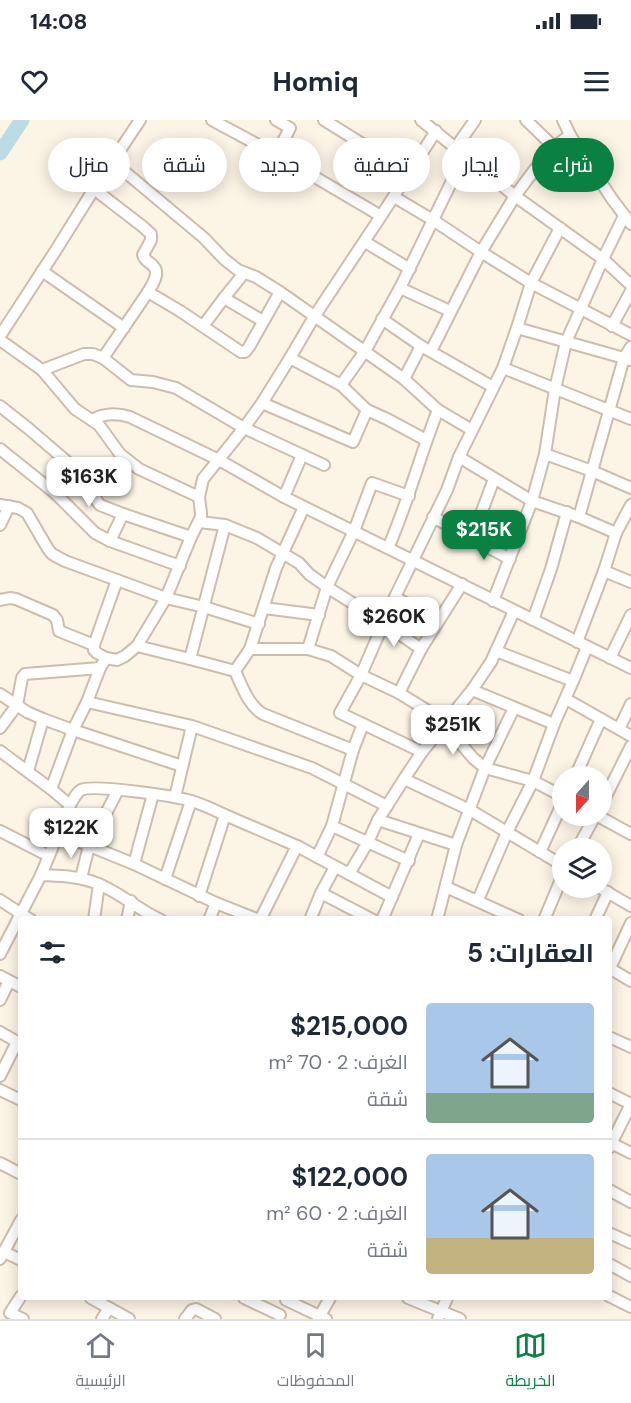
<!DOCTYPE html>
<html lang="ar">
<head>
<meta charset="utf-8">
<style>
	body { margin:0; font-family:"DM Sans",Cairo,sans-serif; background:#f2f2f3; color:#1f2937; direction:rtl; height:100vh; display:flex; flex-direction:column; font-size:22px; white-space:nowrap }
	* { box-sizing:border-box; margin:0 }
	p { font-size:20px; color:#747a83 }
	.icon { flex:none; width:33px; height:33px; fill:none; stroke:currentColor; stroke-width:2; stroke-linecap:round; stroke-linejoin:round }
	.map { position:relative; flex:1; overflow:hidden; direction:ltr }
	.drawer { position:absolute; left:18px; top:796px; width:594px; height:384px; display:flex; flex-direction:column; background:#fff; border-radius:6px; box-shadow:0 3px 15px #0003; direction:rtl }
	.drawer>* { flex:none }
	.top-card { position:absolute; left:18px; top:18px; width:596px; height:54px; direction:rtl; display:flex; gap:12px }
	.needle { width:39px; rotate:201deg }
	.buttons { position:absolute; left:552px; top:646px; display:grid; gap:12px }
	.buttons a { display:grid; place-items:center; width:60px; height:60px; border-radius:50%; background:#fff; box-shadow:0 3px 15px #0003; font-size:30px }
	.price { position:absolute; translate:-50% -51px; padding:0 14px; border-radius:12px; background:#fff; color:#222; font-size:20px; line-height:39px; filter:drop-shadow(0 2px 3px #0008) }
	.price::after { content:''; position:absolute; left:50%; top:36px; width:18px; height:14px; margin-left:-9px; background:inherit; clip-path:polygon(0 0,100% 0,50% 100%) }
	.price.on { background:#0b8043; color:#fff }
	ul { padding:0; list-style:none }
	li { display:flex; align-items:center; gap:18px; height:150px; padding:0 18px }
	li+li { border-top:2px solid #e0e1e3 }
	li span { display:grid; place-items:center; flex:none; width:168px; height:120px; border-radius:6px; color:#555 }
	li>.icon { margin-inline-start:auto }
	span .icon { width:72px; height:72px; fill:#fffc; stroke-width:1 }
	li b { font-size:26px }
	h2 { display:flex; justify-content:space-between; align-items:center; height:72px; padding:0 18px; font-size:26px }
	.chip { padding:0 21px; border-radius:27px; background:#fff; box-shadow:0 3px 15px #0003; font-size:21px; line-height:54px }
	.chip.on { background:#0b8043; color:#fff }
	.status { display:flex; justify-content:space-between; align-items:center; height:42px; padding:0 30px; background:#fff; direction:ltr }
	.status svg { height:16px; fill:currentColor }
	header { display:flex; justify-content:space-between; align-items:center; height:78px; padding:0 18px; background:#fff; font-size:27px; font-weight:700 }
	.tab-bar { display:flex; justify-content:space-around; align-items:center; height:84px; border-top:2px solid #e0e1e3; background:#fff; font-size:16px; color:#747a83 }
	.tab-bar a { display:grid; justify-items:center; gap:3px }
	.tab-bar .on { color:#0b8043 }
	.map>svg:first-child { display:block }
</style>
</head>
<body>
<div class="status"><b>14:08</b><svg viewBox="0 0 49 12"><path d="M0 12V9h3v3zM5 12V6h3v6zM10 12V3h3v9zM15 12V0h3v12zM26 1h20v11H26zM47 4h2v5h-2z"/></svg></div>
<header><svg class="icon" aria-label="menu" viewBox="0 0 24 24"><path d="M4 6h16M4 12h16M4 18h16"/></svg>Homiq<svg class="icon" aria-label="heart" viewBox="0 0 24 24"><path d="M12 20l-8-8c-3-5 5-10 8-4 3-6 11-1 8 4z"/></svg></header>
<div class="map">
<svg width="631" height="1199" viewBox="0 0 631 1199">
	<rect width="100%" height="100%" fill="#fcf5e6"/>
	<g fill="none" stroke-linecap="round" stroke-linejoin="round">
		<path stroke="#bbdce5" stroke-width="15" d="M 0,33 L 22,0"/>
		<defs>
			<g id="street">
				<path d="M 212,0 L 286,40 L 381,96"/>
				<path d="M 324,0 L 409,53"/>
				<path d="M 421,0 L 515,76 L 603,139 L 631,165"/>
				<path d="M 526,0 L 554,27"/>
				<path d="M 563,0 L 570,15 L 612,79 L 631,104"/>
				<path d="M 456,27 L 475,0"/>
				<path d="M 276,35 L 290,8 L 276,0"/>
				<path d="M 112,41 L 204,118 L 224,139 L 238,150 L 256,157 L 280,172 L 404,259 L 438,290 L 472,310"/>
				<path d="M 94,69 L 142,106 L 151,114 L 151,120 L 143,135 C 146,143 150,141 154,147 C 160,154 152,165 148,172"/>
				<path d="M 394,77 L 433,100 L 481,132 L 531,163 L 631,215"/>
				<path d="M 365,122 L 410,149"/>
				<path d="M 42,151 L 124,208"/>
				<path d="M 244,153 L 224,178 L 263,201"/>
				<path d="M 400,168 L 450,191"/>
				<path d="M 382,199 L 421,226 L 493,267"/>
				<path d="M 203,206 L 224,178"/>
				<path d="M 612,206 L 631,171"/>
				<path d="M 517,208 L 624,238 L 630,240"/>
				<path d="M 0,216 L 56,130 L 94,69 L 140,0"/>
				<path d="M 0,220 L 42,250 L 75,289 L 99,305 L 120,334 L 139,349 L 199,377"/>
				<path d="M 431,231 L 481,132 L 515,76 L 535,49 L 554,27 L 570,15"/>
				<path d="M 103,238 L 148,172 L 180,191 L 241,232 L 245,232 L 249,227 L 280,172"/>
				<path d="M 503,248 L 631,299"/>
				<path d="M 42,250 L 84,234 L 93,234 L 103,238 L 131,260 L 153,262 L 176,268 L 244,308 L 324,345"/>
				<path d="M 404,259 L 421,226"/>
				<path d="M 341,265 L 365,231 L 400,168 L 465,34"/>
				<path d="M 262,283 L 353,322 L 367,290"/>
				<path d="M 0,286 L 29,309 L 71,345 L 90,365 L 97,381 L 100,385 L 123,394 L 191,417"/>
				<path d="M 92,300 C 104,293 117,293 130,297 L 219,340 L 284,377 L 631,548"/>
				<path d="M 426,320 L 387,299 L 367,290 L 341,265 L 290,238 L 314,197 L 381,96 L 436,11"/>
				<path d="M 0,329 L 55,373 L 95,413 L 110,421 L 180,446"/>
				<path d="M 545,334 L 592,351 L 631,368"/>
				<path d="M 459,337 L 532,381 L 579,397 L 616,413"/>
				<path d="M 55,373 L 71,345"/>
				<path d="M 284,377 L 302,335"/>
				<path d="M 0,385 L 18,388 L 27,393 L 48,429 L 52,434 L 65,441 L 166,478 L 204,487 L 259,504"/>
				<path d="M 433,397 L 510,439"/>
				<path d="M 579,397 L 624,238 L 631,227"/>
				<path d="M 199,402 L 225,405 L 257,418 L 299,443 L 309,454 L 327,467 L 384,503 L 421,529"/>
				<path d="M 0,405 L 9,386"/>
				<path d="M 472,418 L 494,359"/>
				<path d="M 110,421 L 123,394"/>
				<path d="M 388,428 C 408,383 420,335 438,290"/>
				<path d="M 604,451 L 631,462"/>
				<path d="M 117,460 L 94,525 L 94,530 L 97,533 L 106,538 L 117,540 L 125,536 L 137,526 L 166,478 L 191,417 L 201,397 L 201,393 L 199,377 L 203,359 L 244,308 L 262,283 L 290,238"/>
				<path d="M 395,477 L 437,501"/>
				<path d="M 0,480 L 10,478 L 16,479 L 53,495 L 57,500 L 59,511 L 94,525"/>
				<path d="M 493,481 L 532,381 L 545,334 L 555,269 L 566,222 L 603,139 L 624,96"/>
				<path d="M 264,488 L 319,495"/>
				<path d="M 533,500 L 551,449 L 567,392"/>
				<path d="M 577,522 L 604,451 L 616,413 L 631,385"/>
				<path d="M 137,526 L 190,539 L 225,405"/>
				<path d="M 250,529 L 308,529 L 331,536 L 361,555 L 399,573 L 446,602 L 456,618 L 473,638 L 485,648 L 533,661 L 562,676"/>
				<path d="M 308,529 L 327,467 L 354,411 L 372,363 L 409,376"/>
				<path d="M 496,531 L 573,561"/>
				<path d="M 610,538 L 631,495"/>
				<path d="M 190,539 L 235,551"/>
				<path d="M 235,551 L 250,529 L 276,448 L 304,387"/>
				<path d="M 235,551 C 242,566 248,585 263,594 L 353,630"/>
				<path d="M 472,570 L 554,604"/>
				<path d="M 399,573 L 421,529 L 462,464"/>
				<path d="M 0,574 L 27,592 L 43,599 L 73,610 L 182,646"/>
				<path d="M 566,579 L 631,616"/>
				<path d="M 87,582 L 192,606 L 312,648 L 387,686"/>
				<path d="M 0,608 L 17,585 L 22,558 L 25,554 L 100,548"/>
				<path d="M 619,609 L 631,584"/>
				<path d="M 0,631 L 51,669 L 70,685 L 41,755 L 0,834"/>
				<path d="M 422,632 L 340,593 L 361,555 L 395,477 L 447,370 L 459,337 L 503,248 L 517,208 L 531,163 L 560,108"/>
				<path d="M 28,651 L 43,599"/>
				<path d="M 575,657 L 601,599"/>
				<path d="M 404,659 L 470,690 L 562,745"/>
				<path d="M 51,669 L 73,610 L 87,582 L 100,548 L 106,538"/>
				<path d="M 175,677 L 192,606"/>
				<path d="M 602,684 L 631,626"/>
				<path d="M 70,685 C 73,680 76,673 81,670 C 93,664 175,676 191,681 C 203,684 214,690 225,695 L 199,776"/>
				<path d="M 225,695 L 297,726"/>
				<path d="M 598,696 L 631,714"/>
				<path d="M 378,700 L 456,725"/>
				<path d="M 332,706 L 409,741"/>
				<path d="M 0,711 L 49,736"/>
				<path d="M 58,713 L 134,744 L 216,783 L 259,800"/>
				<path d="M 577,729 L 595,696"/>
				<path d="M 540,732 L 562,684"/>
				<path d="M 317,737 L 332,706 L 353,630 L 363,604"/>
				<path d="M 134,744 L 153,674"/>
				<path d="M 349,754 L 368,722 L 378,700 L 404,659 L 422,632 L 472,570 L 491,542 L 514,491"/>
				<path d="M 41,755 C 59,756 79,756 96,763 C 120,772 138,790 161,800"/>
				<path d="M 81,758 L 89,726 L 118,670"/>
				<path d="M 165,759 L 191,681"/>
				<path d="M 446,767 L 519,800"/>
				<path d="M 600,768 L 631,786"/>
				<path d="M 321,773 L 373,800"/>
				<path d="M 0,780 L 20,793 L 31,800"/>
				<path d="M 478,780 L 507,712 L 533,661 L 554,604 L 573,561 L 587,527"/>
				<path d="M 94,800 L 99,764"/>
				<path d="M 127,800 L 131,781"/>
				<path d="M 209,800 L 216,783"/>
				<path d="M 260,800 L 297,726 L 392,777"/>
				<path d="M 310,800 L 321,773 L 335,747"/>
				<path d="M 382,800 L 419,714"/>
				<path d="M 437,800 L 456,725 L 485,648 L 514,588"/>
				<path d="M 544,800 L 562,757"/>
				<path d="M 595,800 L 608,772"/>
				<path d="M 609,848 L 631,861"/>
				<path d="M 610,848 L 631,803"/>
				<path d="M 0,856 L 21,867"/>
				<path d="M 0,880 L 9,861"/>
				<path d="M 0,912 L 21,924"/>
				<path d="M 609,917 L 631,927"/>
				<path d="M 0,956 L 17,922"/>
				<path d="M 0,970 L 21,980"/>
				<path d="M 609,973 L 631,984"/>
				<path d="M 609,1022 L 631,1033"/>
				<path d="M 609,1028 L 631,984"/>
				<path d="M 0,1043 L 21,1054"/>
				<path d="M 609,1070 L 631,1082"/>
				<path d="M 609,1113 L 631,1123"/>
				<path d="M 4,1132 L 21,1140"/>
				<path d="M 0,1139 L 21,1100"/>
				<path d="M 609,1144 L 631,1156"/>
				<path d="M 21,1176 L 10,1193 L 23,1199"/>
				<path d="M 609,1176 L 631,1187"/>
				<path d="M 91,1178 L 129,1199"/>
				<path d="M 244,1178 L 280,1195"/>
				<path d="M 408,1178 L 460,1199"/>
				<path d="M 286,1180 L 326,1199"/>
				<path d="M 102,1199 L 109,1188"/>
				<path d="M 185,1199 L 192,1190 L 196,1189 L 215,1199"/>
				<path d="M 318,1199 L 330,1178"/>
				<path d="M 438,1199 L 447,1178"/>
			</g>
		</defs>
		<use href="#street" stroke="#cdbdad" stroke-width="14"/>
		<use href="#street" stroke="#fff" stroke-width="10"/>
	</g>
</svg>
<div class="buttons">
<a><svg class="needle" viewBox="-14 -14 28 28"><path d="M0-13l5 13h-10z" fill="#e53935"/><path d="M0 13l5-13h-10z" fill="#747a83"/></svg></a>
<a><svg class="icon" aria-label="layers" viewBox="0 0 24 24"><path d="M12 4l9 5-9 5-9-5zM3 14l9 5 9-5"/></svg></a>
</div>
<b class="price" style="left:89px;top:388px">$163K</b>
<b class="price on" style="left:484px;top:441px">$215K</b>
<b class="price" style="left:394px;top:528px">$260K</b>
<b class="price" style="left:453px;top:636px">$251K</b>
<b class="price" style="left:71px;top:739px">$122K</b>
<div class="top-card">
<a class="chip on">شراء</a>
<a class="chip">إيجار</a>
<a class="chip">تصفية</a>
<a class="chip">جديد</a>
<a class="chip">شقة</a>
<a class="chip">منزل</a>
</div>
<section class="drawer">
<h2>العقارات: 5<svg class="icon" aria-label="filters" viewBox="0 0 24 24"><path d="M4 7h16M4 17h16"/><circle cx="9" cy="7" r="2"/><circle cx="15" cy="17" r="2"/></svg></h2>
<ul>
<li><span style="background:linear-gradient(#a9c7e8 75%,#7fa58c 0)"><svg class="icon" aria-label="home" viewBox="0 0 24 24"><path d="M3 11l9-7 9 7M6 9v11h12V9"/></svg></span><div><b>$215,000</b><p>الغرف: 2 · 70 m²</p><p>شقة</p></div></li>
<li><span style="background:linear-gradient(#a9c7e8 70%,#c2b280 0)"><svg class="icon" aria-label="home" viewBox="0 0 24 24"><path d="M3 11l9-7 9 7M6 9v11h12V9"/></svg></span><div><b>$122,000</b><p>الغرف: 2 · 60 m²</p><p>شقة</p></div></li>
</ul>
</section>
</div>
<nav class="tab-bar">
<a class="on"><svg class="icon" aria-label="map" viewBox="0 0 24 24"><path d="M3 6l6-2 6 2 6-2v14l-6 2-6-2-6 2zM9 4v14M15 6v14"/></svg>الخريطة</a>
<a><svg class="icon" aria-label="saved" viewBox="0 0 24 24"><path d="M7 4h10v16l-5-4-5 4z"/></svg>المحفوظات</a>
<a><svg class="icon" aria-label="home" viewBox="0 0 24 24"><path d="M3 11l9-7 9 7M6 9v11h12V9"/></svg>الرئيسية</a>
</nav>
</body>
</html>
